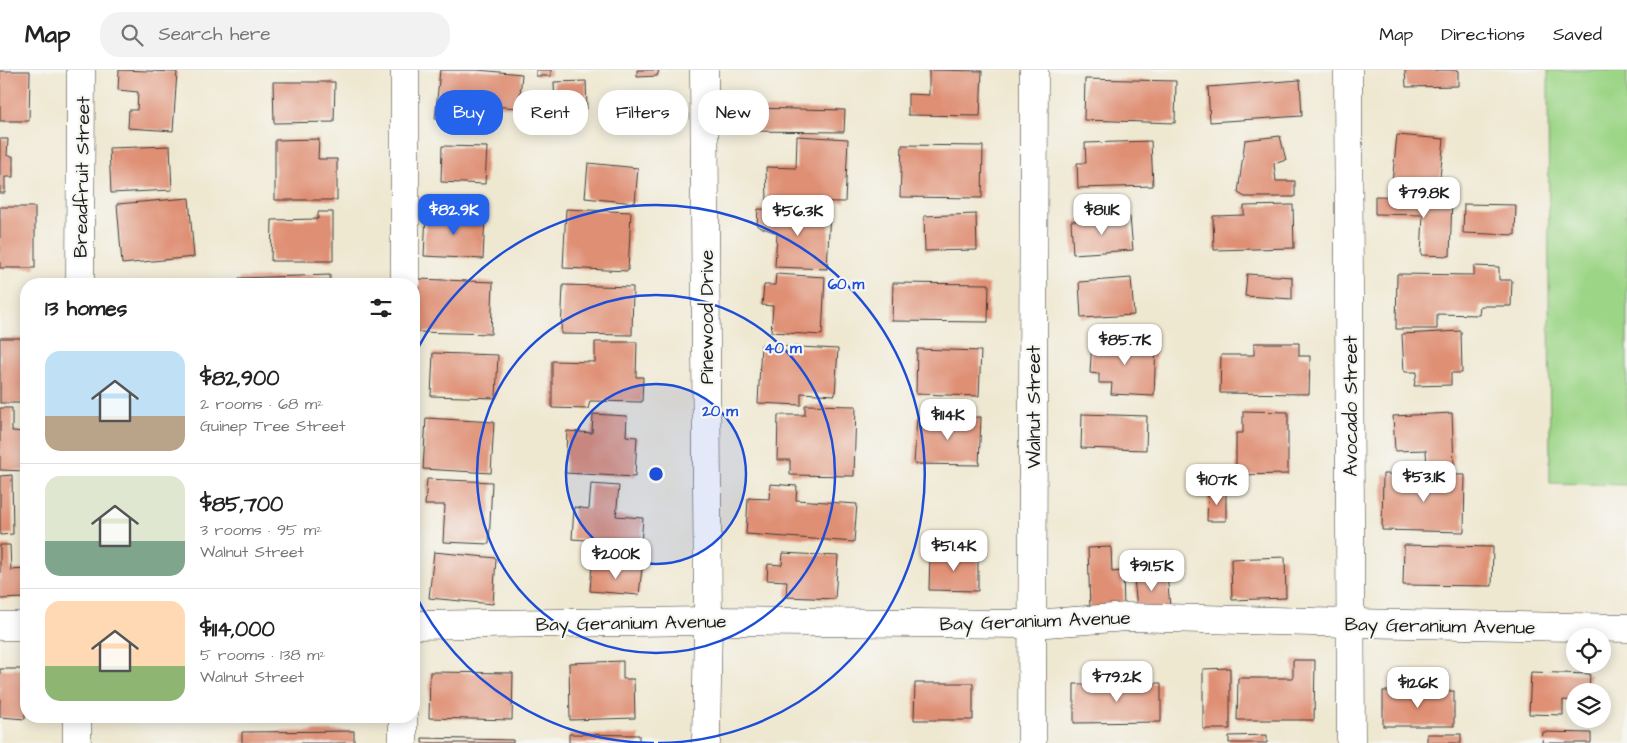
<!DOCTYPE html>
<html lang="en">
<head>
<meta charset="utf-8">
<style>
	body { margin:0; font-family:"Architects Daughter",sans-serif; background:#f2f2f2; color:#222; height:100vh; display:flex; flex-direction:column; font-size:19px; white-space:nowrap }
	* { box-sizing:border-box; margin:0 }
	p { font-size:16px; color:#767676 }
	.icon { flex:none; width:28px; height:28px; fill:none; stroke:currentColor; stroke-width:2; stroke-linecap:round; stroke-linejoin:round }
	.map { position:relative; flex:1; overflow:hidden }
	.sheet { position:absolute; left:20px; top:208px; width:400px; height:445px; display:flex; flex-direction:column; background:#fff; border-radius:20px; box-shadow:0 2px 12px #0003 }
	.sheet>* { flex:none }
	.hud { position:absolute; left:435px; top:20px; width:475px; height:45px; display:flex; gap:10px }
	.buttons { position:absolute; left:1566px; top:558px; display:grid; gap:10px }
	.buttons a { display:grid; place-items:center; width:45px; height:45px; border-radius:50%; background:#fff; box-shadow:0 2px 12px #0003; font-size:25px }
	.price { position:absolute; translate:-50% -42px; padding:0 11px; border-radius:10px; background:#fff; color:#222; font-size:16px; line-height:32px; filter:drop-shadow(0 1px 2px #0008) }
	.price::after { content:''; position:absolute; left:50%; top:30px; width:15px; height:11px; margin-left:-8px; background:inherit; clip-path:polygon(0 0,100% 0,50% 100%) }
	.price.active { background:#2563eb; color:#fff }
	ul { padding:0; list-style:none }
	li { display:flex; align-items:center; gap:15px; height:125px; padding:0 25px }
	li+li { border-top:1px solid #e0e0e0 }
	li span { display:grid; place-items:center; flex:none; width:140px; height:100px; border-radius:15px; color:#555 }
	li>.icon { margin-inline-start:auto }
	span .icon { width:60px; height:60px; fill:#fffc; stroke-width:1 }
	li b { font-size:21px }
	h2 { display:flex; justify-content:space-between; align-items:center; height:60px; padding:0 25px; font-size:21px }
	.chip { padding:0 18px; border-radius:20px; background:#fff; box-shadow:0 2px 12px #0003; font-size:18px; line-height:45px }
	.chip.active { background:#2563eb; color:#fff }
	header { display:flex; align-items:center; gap:30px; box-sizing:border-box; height:70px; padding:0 25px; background:#fff; border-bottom:1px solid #e0e0e0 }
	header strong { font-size:24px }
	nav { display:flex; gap:28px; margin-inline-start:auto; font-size:18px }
	.search { width:350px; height:45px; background:#f2f2f2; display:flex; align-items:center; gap:12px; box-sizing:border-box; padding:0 18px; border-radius:20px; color:#767676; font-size:19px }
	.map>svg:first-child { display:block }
</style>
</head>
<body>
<header>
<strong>Map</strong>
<div class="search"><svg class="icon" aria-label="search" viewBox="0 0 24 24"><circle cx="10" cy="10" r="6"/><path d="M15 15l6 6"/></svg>Search here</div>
<nav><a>Map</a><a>Directions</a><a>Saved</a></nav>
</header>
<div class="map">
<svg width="1627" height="673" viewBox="0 0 1627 673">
	<rect width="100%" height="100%" fill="#f6f6f2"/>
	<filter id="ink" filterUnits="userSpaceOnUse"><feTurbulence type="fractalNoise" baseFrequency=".02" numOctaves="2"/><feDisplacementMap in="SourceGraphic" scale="10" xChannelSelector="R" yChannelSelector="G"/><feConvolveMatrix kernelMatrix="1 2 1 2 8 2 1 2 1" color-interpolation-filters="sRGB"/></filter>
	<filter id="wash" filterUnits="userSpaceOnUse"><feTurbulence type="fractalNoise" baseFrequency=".0096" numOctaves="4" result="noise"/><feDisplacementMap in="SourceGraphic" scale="20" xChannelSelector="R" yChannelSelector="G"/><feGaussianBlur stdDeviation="1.12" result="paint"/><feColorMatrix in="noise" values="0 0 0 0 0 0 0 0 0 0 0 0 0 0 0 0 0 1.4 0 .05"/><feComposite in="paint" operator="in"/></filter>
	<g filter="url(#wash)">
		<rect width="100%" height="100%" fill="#efe8d1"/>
		<path fill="#9dd587" stroke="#5c7852" d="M 1548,0 L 1627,0 L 1627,415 L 1550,413 Z"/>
		<g id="blocks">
			<g fill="#df8f73">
				<path d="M 119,0 L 177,2 L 173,61 L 128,58 L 129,40 L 137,40 L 138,22 L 118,20 Z"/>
				<path d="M 440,0 L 477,0 L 522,4 L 519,38 L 491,36 L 489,54 L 435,49 Z"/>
				<rect x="536" y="0" width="15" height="6"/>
				<path d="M 637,0 L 659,0 L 657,6 L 637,7 Z"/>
				<path d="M 929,0 L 982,1 L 980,46 L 908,45 L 908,24 L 929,25 Z"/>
				<path d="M 1405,0 L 1458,0 L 1458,16 L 1406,17 Z"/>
				<path d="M 0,1 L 30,1 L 29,51 L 0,51 Z"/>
				<path d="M 1085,9 L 1176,11 L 1175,53 L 1084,50 Z"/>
				<path d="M 1300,10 L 1302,46 L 1210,52 L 1208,17 Z"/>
				<path d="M 586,11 L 587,39 L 555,40 L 554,12 Z"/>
				<path d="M 273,12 L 335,12 L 334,52 L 274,53 Z"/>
				<path d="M 747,38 L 845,40 L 844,62 L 747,61 Z"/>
				<path d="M 1397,65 L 1444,69 L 1439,117 L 1392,113 Z"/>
				<path d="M 797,66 L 848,69 L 845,132 L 767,131 L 766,97 L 796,98 Z"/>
				<path d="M 1280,66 L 1286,90 L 1274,94 L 1276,111 L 1295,111 L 1295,127 L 1245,127 L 1238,123 L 1245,70 Z"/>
				<path d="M 0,69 L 8,69 L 7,86 L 13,86 L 13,107 L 5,107 L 5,123 L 0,123 Z"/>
				<path d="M 319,69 L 318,89 L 337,89 L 337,130 L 275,130 L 275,70 Z"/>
				<path d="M 1151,71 L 1153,116 L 1078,118 L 1077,93 L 1086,93 L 1085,73 Z"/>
				<path d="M 902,75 L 983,76 L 982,128 L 900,127 Z"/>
				<path d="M 170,76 L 172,120 L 111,123 L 109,78 Z"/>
				<path d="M 442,76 L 487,77 L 485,114 L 441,112 Z"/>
				<path d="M 588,93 L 638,98 L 635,133 L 585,128 Z"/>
				<path d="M 1375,126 L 1452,128 L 1450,186 L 1421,185 L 1423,145 L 1375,144 Z"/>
				<path d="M 189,128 L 194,187 L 122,194 L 117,134 Z"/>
				<path d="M 1464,134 L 1516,135 L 1515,165 L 1463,163 Z"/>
				<path d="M 1293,135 L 1294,178 L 1214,180 L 1213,146 L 1244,145 L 1244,136 Z"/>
				<rect x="0" y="137" width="35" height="61"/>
				<path d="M 566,139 L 631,142 L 628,201 L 563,198 Z"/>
				<path d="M 758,139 L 830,142 L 827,199 L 775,197 L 777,163 L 757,156 Z"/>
				<path d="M 318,142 L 333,142 L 333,191 L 271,191 L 272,150 L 318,149 Z"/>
				<path d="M 426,143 L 485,146 L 483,189 L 424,186 Z"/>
				<path d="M 976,144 L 977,180 L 925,181 L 924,146 Z"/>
				<path d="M 1130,147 L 1133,180 L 1073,184 L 1071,151 Z"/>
				<path d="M 1474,196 L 1499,197 L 1499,210 L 1512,210 L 1511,236 L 1480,236 L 1479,245 L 1437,244 L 1437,259 L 1396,259 L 1397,204 L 1474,205 Z"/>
				<path d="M 776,204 L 825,207 L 822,265 L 771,262 L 773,236 L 762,235 L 764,215 L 775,215 Z"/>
				<path d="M 1247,204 L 1292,207 L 1292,229 L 1245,226 Z"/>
				<path d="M 330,205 L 330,214 L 240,214 L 239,208 Z"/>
				<path d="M 1131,208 L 1134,245 L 1081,248 L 1079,212 Z"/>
				<path d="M 419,209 L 493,212 L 491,264 L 417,262 Z"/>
				<path d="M 893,213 L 989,214 L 988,252 L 892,251 Z"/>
				<path d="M 563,215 L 633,217 L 632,265 L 561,264 Z"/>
				<path d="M 1461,261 L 1462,303 L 1451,303 L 1451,315 L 1414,316 L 1417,302 L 1404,302 L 1402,264 Z"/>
				<rect x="0" y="268" width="26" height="65"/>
				<path d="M 1092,270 L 1156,272 L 1154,326 L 1111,324 L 1112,313 L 1099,313 L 1099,304 L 1090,303 Z"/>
				<path d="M 595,272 L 637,272 L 636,307 L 643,307 L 642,332 L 590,331 L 588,339 L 552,338 L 552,291 L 595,292 Z"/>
				<path d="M 1254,273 L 1299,273 L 1299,286 L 1310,286 L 1309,324 L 1220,323 L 1221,285 L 1254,285 Z"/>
				<path d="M 761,275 L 838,279 L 835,325 L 801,323 L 801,335 L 758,333 Z"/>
				<path d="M 917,279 L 981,281 L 979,326 L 916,324 Z"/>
				<path d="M 433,283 L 498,285 L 496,328 L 431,326 Z"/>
				<path d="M 805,335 L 856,336 L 854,406 L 790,405 L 790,390 L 777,390 L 778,345 L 805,345 Z"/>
				<path d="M 0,338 L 12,338 L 12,361 L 26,362 L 26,401 L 0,400 Z"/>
				<path d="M 1243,341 L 1288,342 L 1288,404 L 1236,405 L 1236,363 L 1243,363 Z"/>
				<path d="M 1452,343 L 1454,396 L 1427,398 L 1426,380 L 1395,381 L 1393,346 Z"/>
				<path d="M 593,344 L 627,346 L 626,366 L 637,367 L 635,407 L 565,403 L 567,361 L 592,363 Z"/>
				<path d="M 1082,344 L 1147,346 L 1146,380 L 1081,378 Z"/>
				<path d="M 981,347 L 979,395 L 914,394 L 917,348 Z"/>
				<path d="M 426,348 L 494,352 L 491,403 L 423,399 Z"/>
				<path d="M 1383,404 L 1465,405 L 1464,462 L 1382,460 Z"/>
				<path d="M 12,405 L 13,464 L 0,465 L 0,406 Z"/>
				<path d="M 427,409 L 492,412 L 489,474 L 443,472 L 445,435 L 425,435 Z"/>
				<path d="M 591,414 L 619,416 L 616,446 L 643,448 L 641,474 L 572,469 L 574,437 L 589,439 Z"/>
				<path d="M 770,414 L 797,416 L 796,430 L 857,434 L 854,472 L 746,464 L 748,428 L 769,429 Z"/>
				<path d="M 1208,421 L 1226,421 L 1226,451 L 1207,451 Z"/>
				<path d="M 0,475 L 10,475 L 11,500 L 26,499 L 26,528 L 0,529 Z"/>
				<path d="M 1404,475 L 1493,477 L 1492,516 L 1403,515 Z"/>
				<path d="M 1111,477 L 1112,502 L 1123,501 L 1124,539 L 1090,540 L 1088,478 Z"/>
				<path d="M 434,482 L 496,488 L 493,534 L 429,528 Z"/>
				<path d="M 783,483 L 838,486 L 835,529 L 786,527 L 787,511 L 767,510 L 768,494 L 782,495 Z"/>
				<path d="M 930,483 L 978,484 L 978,521 L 929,520 Z"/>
				<path d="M 1285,487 L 1286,528 L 1232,530 L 1231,489 Z"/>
				<path d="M 592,495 L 642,498 L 639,525 L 590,521 Z"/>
				<path d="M 1167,504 L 1170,537 L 1137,540 L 1134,507 Z"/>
				<path d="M 1293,590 L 1315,590 L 1314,650 L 1237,650 L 1238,608 L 1293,608 Z"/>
				<path d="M 623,591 L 623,609 L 634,609 L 635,648 L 570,650 L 569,593 Z"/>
				<path d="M 1230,598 L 1230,659 L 1203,659 L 1203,599 Z"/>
				<path d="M 0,599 L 25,599 L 25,649 L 0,647 Z"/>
				<path d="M 430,602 L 513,603 L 512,650 L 429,648 Z"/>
				<path d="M 1531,602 L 1590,604 L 1589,621 L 1575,621 L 1575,631 L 1563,630 L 1563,645 L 1529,644 Z"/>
				<path d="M 915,613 L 973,613 L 973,650 L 914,650 Z"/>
				<path d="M 1161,613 L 1161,652 L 1074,653 L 1074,614 Z"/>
				<rect x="1383" y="621" width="71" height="35"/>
				<path d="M 354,661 L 354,673 L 242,673 L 242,662 Z"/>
				<path d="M 1543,662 L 1591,663 L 1591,673 L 1542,673 Z"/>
				<path d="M 569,664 L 639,665 L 639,673 L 569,673 Z"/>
				<rect x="1427" y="664" width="34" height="9"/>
				<path d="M 1267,665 L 1267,673 L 1229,673 L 1229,666 Z"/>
				<path d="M 422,668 L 513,670 L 513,673 L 422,673 Z"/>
			</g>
		</g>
	</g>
	<g filter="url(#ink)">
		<use href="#blocks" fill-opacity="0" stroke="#3c3b37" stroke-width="1"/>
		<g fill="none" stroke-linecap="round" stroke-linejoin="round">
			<defs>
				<g id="minor">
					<path d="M 1348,0 L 1351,673"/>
					<path d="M 80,214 L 81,0"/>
					<path d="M 405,214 L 405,0"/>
					<path d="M 414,555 L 708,551 L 1033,554 L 1127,547 L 1351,553 L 1627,558"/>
					<path d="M 0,556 L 26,556"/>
					<path d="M 77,646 L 77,673"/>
					<path d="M 403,673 L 403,646"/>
					<path d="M 1032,673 L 1034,0"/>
				</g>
				<path id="major" d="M 704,0 L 708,551 L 706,673"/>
			</defs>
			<use href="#minor" stroke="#3c3b37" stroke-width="29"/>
			<use href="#major" stroke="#3c3b37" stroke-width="29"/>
			<use href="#minor" stroke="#fff" stroke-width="28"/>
			<use href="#major" stroke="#fff" stroke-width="28"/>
		</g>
	</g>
	<circle cx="656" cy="404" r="90" fill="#1d4ed8" fill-opacity=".12"/>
	<g fill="none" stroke="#1d4ed8" stroke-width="2.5">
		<circle cx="656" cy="404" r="90"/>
		<circle cx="656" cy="404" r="179"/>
		<path d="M654 673A269 269 0 0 1 414 522M414 286A269 269 0 1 1 658 673"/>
	</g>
	<g text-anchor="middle" stroke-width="4.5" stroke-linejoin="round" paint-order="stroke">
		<g font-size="19" fill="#1c1c1c" stroke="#f6f6f2">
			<text transform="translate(81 107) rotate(-89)" y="7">Breadfruit Street</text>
			<text transform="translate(706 247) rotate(-90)" y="7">Pinewood Drive</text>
			<text transform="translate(1350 336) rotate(-90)" y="7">Avocado Street</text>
			<text transform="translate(1033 337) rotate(-90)" y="7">Walnut Street</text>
			<text transform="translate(1035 550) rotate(-2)" y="7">Bay Geranium Avenue</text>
			<text transform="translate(631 552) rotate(-1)" y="7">Bay Geranium Avenue</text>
			<text transform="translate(1440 555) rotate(1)" y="7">Bay Geranium Avenue</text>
		</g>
	</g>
	<circle cx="656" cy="404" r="8" fill="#1d4ed8" stroke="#f6f6f2" stroke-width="2.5"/>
	<g font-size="15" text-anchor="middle" font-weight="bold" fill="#1d4ed8" stroke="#f6f6f2" stroke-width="4.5" stroke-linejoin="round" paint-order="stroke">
		<text x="846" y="219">60 m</text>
		<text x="783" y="283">40 m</text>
		<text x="720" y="346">20 m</text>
	</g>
</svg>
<div class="buttons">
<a><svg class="icon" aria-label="locate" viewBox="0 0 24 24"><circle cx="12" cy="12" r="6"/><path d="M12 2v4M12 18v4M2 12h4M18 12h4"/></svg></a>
<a><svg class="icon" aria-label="layers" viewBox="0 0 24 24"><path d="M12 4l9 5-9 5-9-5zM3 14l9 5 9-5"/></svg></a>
</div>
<b class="price" style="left:1424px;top:149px">$79.8K</b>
<b class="price active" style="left:454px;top:166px">$82.9K</b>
<b class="price" style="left:1102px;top:166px">$81.1K</b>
<b class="price" style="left:798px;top:167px">$56.3K</b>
<b class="price" style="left:1125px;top:296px">$85.7K</b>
<b class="price" style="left:948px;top:371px">$114K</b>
<b class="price" style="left:1424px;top:433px">$53.1K</b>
<b class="price" style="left:1217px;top:436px">$107K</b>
<b class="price" style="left:954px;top:502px">$51.4K</b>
<b class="price" style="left:616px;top:510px">$200K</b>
<b class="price" style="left:1152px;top:522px">$91.5K</b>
<b class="price" style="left:1117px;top:633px">$79.2K</b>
<b class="price" style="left:1418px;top:639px">$126K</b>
<div class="hud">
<a class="chip active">Buy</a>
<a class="chip">Rent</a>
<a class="chip">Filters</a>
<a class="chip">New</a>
</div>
<section class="sheet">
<h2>13 homes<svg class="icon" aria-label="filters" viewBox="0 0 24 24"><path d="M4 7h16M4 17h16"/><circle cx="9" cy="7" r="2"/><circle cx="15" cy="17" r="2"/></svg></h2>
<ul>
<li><span style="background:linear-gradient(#bfe0f5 65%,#b9a48a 0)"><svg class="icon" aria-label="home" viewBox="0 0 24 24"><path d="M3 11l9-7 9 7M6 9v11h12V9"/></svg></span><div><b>$82,900</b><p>2 rooms · 68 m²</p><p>Guinep Tree Street</p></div></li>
<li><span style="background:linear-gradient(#dfe7d0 65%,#7fa58c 0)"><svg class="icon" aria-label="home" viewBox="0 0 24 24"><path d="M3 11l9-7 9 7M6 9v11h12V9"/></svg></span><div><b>$85,700</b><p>3 rooms · 95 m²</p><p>Walnut Street</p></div></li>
<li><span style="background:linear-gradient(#ffd9b3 65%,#8fb573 0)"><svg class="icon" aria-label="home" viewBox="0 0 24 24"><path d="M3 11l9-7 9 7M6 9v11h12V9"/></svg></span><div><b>$114,000</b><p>5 rooms · 138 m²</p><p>Walnut Street</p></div></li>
</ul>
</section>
</div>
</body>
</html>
